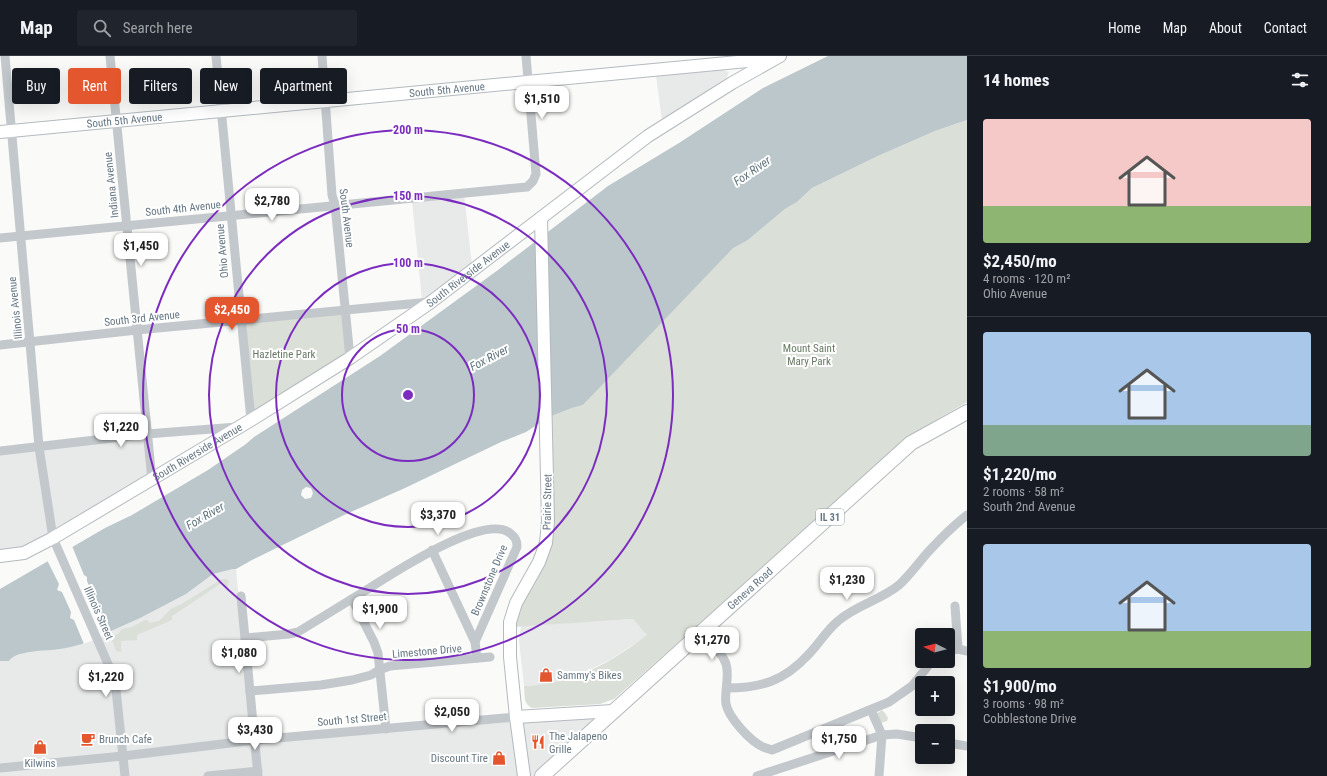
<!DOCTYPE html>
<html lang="en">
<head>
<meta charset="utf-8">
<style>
	body { margin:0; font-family:"Roboto Condensed",sans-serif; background:#20242c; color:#f1f3f6; height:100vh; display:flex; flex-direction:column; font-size:15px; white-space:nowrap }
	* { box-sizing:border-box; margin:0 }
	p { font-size:13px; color:#9ea1a6 }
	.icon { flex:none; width:22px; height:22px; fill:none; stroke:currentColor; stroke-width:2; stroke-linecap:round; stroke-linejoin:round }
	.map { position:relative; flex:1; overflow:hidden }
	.details { display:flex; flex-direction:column; background:#171b24; width:360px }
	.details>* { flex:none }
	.hud { position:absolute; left:12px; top:12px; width:380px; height:36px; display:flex; gap:8px }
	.needle { width:26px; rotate:276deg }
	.fabs { position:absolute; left:915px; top:572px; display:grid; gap:8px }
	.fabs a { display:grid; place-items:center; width:40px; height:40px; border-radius:4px; background:#171b24; box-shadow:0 4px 16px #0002; font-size:20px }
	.price { position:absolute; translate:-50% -34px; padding:0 9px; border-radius:8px; background:#fff; color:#222; font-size:13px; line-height:26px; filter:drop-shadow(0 1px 2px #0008) }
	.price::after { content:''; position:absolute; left:50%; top:24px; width:12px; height:9px; margin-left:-6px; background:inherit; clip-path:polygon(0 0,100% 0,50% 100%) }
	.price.on { background:#e4572e; color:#fff }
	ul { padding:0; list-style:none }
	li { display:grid; align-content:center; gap:8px; height:212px; padding:0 16px }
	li+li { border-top:1px solid #363941 }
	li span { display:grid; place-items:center; height:124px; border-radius:4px; color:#555 }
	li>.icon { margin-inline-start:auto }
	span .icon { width:72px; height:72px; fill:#fffc; stroke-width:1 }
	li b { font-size:17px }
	h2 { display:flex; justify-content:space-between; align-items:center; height:48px; padding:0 16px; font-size:17px }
	.tag { padding:0 14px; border-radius:4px; background:#171b24; box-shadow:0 4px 16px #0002; font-size:14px; line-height:36px }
	.tag.on { background:#e4572e; color:#fff }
	header { display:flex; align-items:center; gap:24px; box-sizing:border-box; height:56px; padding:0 20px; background:#171b24; border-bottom:1px solid #363941 }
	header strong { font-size:19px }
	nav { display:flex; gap:22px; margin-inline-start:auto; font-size:14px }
	.search { width:280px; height:36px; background:#20242c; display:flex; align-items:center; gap:10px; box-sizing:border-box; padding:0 14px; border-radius:4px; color:#9ea1a6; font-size:15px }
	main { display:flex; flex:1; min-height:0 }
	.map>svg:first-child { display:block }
</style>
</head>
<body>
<header>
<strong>Map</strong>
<div class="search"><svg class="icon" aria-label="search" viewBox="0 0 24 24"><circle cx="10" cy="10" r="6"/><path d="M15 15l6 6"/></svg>Search here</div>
<nav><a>Home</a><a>Map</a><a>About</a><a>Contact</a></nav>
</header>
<main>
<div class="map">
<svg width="967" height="720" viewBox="0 0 967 720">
	<rect width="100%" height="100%" fill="#fafaf8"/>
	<g fill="#e8e9e9">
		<path d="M 723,14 L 729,16 L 727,21 L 662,65 L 656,20 Z"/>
		<path d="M 464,138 L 472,209 L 430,243 L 422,244 L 412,144 Z"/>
		<path d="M 145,380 L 150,422 L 54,478 L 41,392 Z"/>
		<path d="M 37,394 L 53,482 L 23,495 L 0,497 L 0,397 Z"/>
		<path d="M 233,513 L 236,513 L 253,682 L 125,697 L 118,623 L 99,580 L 186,538 L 213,518 Z"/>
		<path d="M 633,563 L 648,579 L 608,605 L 576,620 L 542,629 L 524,630 L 519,584 L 521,570 Z"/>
		<path d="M 94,582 L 113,626 L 123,720 L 0,720 L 0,605 L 9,605 L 11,602 L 23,597 L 72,591 Z"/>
		<path d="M 608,657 L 538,720 L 526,720 L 517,663 Z"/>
		<path d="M 514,664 L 522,720 L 128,720 L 126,702 L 257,688 Z"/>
	</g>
	<g fill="#dadfd7">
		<path d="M 967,64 L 967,346 L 941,361 L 918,376 L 614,643 L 600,648 L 532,652 C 523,648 525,639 524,630 C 553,629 584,619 609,605 C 622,597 635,588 647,579 L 633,563 L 513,571 L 520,547 L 542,509 L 549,361 L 572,352 L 583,349 L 733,191 L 748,184 L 785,153 L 797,146 L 812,132 L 878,100 L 935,75 Z"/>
		<path d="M 343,256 L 348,303 L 253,359 L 243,265 Z"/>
		<path d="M 222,523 L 226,523 L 229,525 L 227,534 L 223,526 L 172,560 L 172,564 L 137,579 L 137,584 L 121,585 L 121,596 L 116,595 L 111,581 L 118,578 L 122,573 L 132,571 L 145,564 L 147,564 L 150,567 L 159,565 L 172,552 L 180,549 Z"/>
		<path d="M 231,591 L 232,601 L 217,602 L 217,592 Z"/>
		<path d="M 882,654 L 885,657 L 888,662 L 887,665 L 881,667 L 876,658 Z"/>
	</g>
	<path fill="#bbc7cb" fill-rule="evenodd" d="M 828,0 L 967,0 L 967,64 L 935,75 L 878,100 L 812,132 L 797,146 L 785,153 L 748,184 L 733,192 L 583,349 L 572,352 L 549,361 L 526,376 L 501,386 L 405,432 L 344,459 L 252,504 L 236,513 L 233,513 L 213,518 L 186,538 L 140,562 L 82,588 C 74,590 68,592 60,593 C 47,595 16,594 9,605 L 0,605 L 0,533 L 105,472 L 132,459 L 208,414 L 246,388 L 254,381 L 380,300 L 498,214 L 608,130 L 679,87 L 763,32 ZM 306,431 L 311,432 L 313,437 L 311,442 L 305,443 L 301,439 L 302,434 Z"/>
	<path fill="#fafaf8" d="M 72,490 L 84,519 L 87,521 L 87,525 L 96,546 L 99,549 L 99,552 L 109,577 L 84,588 L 74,564 L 70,562 L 71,556 L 62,536 L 57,534 L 59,528 L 47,504 Z"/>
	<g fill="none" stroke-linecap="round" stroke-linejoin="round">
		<defs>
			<g id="secondary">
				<path id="s1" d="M 0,76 L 769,3"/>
				<path id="s2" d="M 0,500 L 24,497 L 53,482 L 251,364 L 350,302 L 431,246 L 648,80 L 732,27 L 780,0"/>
				<path d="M 516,661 L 613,655"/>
				<path d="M 524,720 L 516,661 L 510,601 L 510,566 L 516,547 L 539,506 L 546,487 L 548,465 L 541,162"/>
			</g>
			<g id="primary">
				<path id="s3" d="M 542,720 L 911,387 L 967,356"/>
			</g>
		</defs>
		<use href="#secondary" stroke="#b3babf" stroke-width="14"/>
		<use href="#primary" stroke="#b5babe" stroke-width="16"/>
		<g stroke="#c3c8cc" stroke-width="9">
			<path d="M 5,0 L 39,391 L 53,482 L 115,624 L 125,720"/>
			<path d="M 110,0 L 152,424"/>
			<path d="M 216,0 L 251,364"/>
			<path d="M 322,0 L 332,139 L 335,149 L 350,302"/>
			<path d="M 0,182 L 527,131 L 533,125 L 536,118 L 526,0"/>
			<path d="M 0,289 L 137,274 L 430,246"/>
			<path d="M 0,395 L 147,378 L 237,371"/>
			<path d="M 432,494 L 475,586 L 477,602"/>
			<path d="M 241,540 L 258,720"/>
			<path d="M 352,543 L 374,586 L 378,597 L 386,673"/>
			<path d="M 955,550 L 958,593"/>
			<path d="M 700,578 C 709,586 722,596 726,608 C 730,620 724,635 726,648 C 729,662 750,685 763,691 C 766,692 769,693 772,694 L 889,646 L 912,630 L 932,605"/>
			<path d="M 246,582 L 289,578 L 298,576 C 321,562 345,547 368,533 C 392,518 486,455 511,478 C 516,482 517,485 517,491 L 475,586"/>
			<path d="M 948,595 L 958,593 L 967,595"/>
			<path d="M 727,632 C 761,632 784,625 808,599 C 819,588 826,575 838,565 C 856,549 881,544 899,529 C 910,519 919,506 929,495 C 941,482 953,470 967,459"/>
			<path d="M 250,635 L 321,629 L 352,624 L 371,619 L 379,614 L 390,610 L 490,601"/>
			<path d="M 871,654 L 882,679 L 879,720"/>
			<path d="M 948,687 L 967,690"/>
			<path d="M 0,712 L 123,700 L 255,684 L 516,661"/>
			<path d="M 208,720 L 258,715"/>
			<path d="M 757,720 L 882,679 L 897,678 L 922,682"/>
		</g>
		<use href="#secondary" stroke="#fff" stroke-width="12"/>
		<use href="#primary" stroke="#fff" stroke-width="14"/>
	</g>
	<g fill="none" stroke="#7b2cbf" stroke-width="2">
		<circle cx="408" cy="339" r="66"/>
		<circle cx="408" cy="339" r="132"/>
		<circle cx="408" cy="339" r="199"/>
		<circle cx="408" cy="339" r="265"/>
	</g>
	<defs>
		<symbol id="shop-bare" viewBox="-9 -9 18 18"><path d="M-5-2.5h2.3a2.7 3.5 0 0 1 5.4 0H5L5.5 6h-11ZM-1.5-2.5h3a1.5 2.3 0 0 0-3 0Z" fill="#e4572e" stroke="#fff" stroke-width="2.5" paint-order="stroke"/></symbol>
		<symbol id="cafe-bare" viewBox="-9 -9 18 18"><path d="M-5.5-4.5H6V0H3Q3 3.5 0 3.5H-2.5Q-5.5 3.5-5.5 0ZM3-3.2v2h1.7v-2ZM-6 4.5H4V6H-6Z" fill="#e4572e" stroke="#fff" stroke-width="2.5" paint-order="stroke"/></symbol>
		<symbol id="restaurant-bare" viewBox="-9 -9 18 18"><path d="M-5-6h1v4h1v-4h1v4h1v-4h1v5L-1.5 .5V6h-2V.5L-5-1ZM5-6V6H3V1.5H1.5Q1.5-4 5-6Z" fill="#e4572e" stroke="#fff" stroke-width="2.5" paint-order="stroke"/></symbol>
	</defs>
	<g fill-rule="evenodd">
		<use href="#shop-bare" x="536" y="609" width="20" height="20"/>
		<use href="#cafe-bare" x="78" y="673" width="20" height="20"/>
		<use href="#restaurant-bare" x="528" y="676" width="20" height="20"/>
		<use href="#shop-bare" x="30" y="681" width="20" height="20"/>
		<use href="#shop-bare" x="489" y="692" width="20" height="20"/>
	</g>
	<g text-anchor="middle" stroke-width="4" stroke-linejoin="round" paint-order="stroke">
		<rect fill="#fff" stroke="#939fa8" stroke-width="1" x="816" y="453" width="28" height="16" rx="3"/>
		<g font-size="10" font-weight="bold" fill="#657683">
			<text x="830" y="465">IL 31</text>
		</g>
		<g font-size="11" fill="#657683" stroke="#fff">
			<text dy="4" stroke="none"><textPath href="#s1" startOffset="449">South 5th Avenue</textPath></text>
			<text dy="4" stroke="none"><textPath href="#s1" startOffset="125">South 5th Avenue</textPath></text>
			<text transform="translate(111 129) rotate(-96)" y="4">Indiana Avenue</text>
			<text transform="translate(183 152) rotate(-6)" y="4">South 4th Avenue</text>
			<text transform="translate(347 162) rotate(83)" y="4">South Avenue</text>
			<text transform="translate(222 195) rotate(-95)" y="4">Ohio Avenue</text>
			<text dy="4" stroke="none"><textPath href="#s2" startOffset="549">South Riverside Avenue</textPath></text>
			<text transform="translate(15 252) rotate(-96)" y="4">Illinois Avenue</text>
			<text transform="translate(142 262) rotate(-6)" y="4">South 3rd Avenue</text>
			<text dy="4" stroke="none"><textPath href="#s2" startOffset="225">South Riverside Avenue</textPath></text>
			<text transform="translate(547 446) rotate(-89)" y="4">Prairie Street</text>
			<text transform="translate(489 524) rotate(-67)" y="4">Brownstone Drive</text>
			<text dy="4" stroke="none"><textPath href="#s3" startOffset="280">Geneva Road</textPath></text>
			<text transform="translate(99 557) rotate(66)" y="4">Illinois Street</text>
			<text transform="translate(427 595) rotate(-5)" y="4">Limestone Drive</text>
			<text transform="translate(352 663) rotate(-5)" y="4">South 1st Street</text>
		</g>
		<g font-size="11" fill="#687a64" stroke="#fff">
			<text x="809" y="296">Mount Saint<tspan x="809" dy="13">Mary Park</tspan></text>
			<text x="284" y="302">Hazletine Park</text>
		</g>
		<g font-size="11" fill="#657683" stroke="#fff" text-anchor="start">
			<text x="557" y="623">Sammy's Bikes</text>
			<text x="549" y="684">The Jalapeno<tspan x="549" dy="13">Grille</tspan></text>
			<text x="99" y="687">Brunch Cafe</text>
			<text x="488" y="706" text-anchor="end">Discount Tire</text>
			<text x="40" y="711" text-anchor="middle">Kilwins</text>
		</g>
		<g font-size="12" font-style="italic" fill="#60757c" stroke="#fff">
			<text transform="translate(752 115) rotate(-34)" y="4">Fox River</text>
			<text transform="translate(489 302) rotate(-28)" y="4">Fox River</text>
			<text transform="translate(205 460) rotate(-30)" y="4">Fox River</text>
		</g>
	</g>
	<circle cx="408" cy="339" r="6" fill="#7b2cbf" stroke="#fff" stroke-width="2"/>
	<g font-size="12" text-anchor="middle" font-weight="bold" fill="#7b2cbf" stroke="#fff" stroke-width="4" stroke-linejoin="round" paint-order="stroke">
		<text x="408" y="78">200 m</text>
		<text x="408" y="144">150 m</text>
		<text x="408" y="211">100 m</text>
		<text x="408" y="277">50 m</text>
	</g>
</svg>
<div class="fabs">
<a><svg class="needle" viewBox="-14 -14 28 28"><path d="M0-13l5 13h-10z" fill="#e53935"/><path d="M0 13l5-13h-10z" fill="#9ea1a6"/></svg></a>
<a>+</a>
<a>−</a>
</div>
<b class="price" style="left:542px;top:64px">$1,510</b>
<b class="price" style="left:272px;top:166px">$2,780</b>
<b class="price" style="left:141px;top:211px">$1,450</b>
<b class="price on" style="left:232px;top:275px">$2,450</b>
<b class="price" style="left:121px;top:392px">$1,220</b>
<b class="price" style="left:438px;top:480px">$3,370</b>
<b class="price" style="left:847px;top:545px">$1,230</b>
<b class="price" style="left:380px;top:574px">$1,900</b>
<b class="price" style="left:712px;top:605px">$1,270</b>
<b class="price" style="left:239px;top:618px">$1,080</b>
<b class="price" style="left:106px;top:642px">$1,220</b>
<b class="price" style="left:452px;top:677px">$2,050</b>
<b class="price" style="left:255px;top:695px">$3,430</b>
<b class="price" style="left:839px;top:704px">$1,750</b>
<div class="hud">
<a class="tag">Buy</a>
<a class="tag on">Rent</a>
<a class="tag">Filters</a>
<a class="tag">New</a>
<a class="tag">Apartment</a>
</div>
</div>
<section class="details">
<h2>14 homes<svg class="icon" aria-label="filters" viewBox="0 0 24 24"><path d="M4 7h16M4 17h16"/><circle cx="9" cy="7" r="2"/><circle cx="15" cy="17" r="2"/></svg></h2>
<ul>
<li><span style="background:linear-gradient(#f6c9c9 70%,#8fb573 0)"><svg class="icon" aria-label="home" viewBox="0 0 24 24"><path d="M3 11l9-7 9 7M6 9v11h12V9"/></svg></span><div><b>$2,450/mo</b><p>4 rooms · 120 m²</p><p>Ohio Avenue</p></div></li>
<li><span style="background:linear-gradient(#a9c7e8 75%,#7fa58c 0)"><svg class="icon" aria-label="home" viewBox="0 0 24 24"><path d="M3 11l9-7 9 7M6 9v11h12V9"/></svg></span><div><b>$1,220/mo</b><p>2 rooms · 58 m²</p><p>South 2nd Avenue</p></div></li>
<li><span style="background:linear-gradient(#a9c7e8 70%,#8fb573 0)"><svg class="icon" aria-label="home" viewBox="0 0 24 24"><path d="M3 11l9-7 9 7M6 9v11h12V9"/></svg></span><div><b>$1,900/mo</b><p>3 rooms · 98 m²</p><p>Cobblestone Drive</p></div></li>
</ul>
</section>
</main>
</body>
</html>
